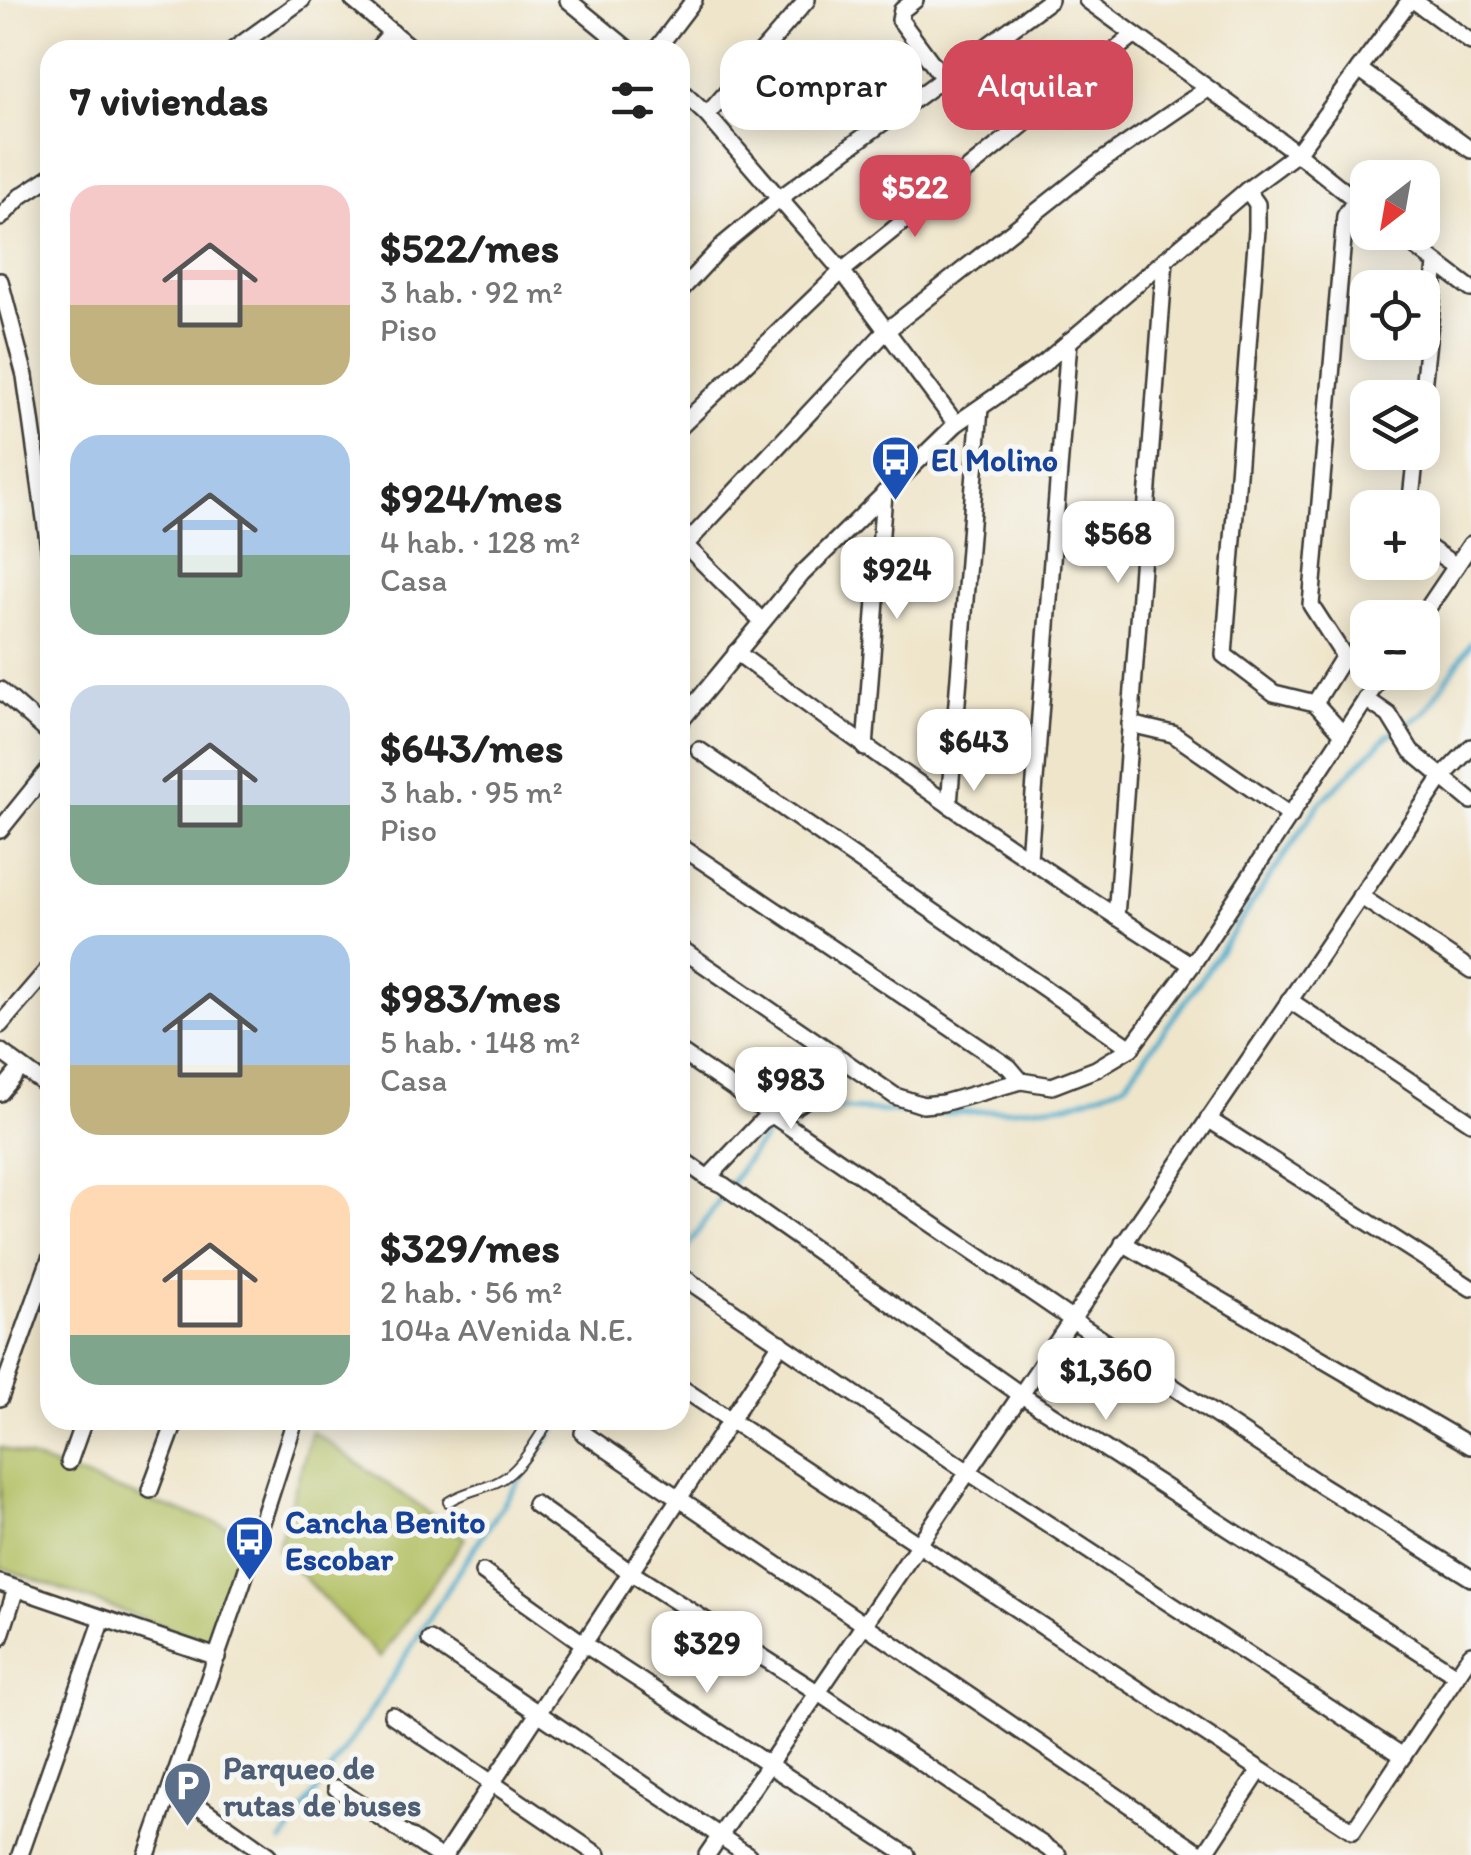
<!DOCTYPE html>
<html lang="es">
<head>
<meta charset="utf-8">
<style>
	body { margin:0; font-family:Itim,sans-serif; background:#f2f2f2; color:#222; height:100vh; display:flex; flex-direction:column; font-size:38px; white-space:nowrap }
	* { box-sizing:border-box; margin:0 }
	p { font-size:32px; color:#767676 }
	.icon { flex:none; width:55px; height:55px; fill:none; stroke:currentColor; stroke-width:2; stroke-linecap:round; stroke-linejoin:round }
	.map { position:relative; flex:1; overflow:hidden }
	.sheet { position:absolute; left:40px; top:40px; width:650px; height:1390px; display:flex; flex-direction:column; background:#fff; border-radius:30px; box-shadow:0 5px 25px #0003 }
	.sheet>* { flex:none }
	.top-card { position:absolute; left:720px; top:40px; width:600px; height:90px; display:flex; gap:20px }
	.needle { width:65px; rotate:211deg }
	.buttons { position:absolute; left:1350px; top:160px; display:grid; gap:20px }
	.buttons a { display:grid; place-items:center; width:90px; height:90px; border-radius:20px; background:#fff; box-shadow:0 5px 25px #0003; font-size:50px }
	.price { position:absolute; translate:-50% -85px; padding:0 22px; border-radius:20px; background:#fff; color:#222; font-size:32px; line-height:65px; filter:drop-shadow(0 2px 5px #0008) }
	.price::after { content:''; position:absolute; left:50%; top:60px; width:30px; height:22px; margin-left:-15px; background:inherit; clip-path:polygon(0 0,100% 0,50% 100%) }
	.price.on { background:#d1495b; color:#fff }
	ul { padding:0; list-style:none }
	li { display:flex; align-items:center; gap:30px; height:250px; padding:0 30px }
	li span { display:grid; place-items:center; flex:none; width:280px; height:200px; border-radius:30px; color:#555 }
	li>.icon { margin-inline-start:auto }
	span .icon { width:120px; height:120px; fill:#fffc; stroke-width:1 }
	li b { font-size:42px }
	h2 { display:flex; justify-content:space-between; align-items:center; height:120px; padding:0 30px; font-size:42px }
	.pill { padding:0 35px; border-radius:30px; background:#fff; box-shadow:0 5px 25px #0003; font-size:35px; line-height:90px }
	.pill.on { background:#d1495b; color:#fff }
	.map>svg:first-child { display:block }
</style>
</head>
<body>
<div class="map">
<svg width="1471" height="1855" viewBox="0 0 1471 1855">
	<rect width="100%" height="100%" fill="#f6f6f2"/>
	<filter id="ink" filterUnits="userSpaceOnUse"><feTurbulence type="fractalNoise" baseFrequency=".01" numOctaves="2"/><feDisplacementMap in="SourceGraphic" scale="20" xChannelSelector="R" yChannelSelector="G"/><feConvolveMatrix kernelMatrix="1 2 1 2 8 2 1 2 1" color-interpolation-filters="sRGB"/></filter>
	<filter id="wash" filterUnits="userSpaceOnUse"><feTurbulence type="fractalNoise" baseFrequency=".0048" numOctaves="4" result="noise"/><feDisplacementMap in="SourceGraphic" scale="40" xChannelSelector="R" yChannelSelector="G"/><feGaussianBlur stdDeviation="2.25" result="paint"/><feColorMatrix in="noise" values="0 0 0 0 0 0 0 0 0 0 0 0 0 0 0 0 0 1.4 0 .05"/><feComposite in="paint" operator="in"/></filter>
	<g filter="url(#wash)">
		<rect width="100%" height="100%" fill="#efe5ca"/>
		<g fill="#b2c063" stroke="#676e40" stroke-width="2.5">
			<path d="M 312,1431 L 465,1538 L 380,1658 L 277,1549 Z"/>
			<path d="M 0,1447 L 149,1501 L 246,1532 L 212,1644 L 0,1567 Z"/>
		</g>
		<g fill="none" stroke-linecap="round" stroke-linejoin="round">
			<g stroke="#4babca" stroke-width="5">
				<path d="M 793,1113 L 829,1108 L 929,1114 L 990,1111 L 1070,1104 L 1125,1084 L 1202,978 L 1319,804 L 1388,735 L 1407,725 L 1425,712 L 1471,643"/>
				<path d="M 680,1258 L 749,1157 L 776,1123"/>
				<path d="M 282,1842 L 376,1703 L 460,1569 L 560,1420"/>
			</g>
		</g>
	</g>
	<g filter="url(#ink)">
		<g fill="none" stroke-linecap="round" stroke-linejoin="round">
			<defs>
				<path id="service" d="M 448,1502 C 464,1491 482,1490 499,1481 C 522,1469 535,1441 550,1420"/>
				<g id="minor">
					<path d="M 353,0 L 413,50"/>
					<path d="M 568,0 L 629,50"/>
					<path d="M 915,0 L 902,10 L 900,20 L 943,78"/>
					<path d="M 1087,0 L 1297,153 L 1368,210"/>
					<path d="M 1413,0 L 1471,42"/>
					<path d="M 233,50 L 302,0"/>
					<path d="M 376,50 L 392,32"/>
					<path d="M 656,50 L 694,0"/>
					<path d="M 1359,69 L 1471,150"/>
					<path d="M 680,90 L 707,115 L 842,271 L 956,424"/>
					<path d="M 707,115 L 807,0"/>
					<path d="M 1247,190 L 1257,204 L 1257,230 L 1224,655 L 1274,693 L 1315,703"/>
					<path d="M 1355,201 L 1345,216 L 1311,605 L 1344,656 L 1368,671"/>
					<path d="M 0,218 L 21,196 L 50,177"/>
					<path d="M 1396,232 L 1471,289"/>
					<path d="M 0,281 L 25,376 L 50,555"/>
					<path d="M 680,291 L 723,245 L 780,198 L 1050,0"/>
					<path d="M 1422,398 L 1436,264"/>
					<path d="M 680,427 L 842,271 L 1134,35"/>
					<path d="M 1410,508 L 1416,452"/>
					<path d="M 680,540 L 762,621"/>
					<path d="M 1422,543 L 1456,566"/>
					<path d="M 686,544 L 886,331 L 1093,167 L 1207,89"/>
					<path d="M 1421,618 L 1471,544"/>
					<path d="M 736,652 C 884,762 1036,867 1192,965"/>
					<path d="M 0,690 L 50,734"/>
					<path d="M 1366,699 L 1389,715 L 1411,751 L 1471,801"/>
					<path d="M 680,722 L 802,574 L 956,424 L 1044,363 L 1247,190 L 1297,153 L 1410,0"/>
					<path d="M 1130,724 L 1173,734 L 1291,816"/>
					<path d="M 1342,733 L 1315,703 L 1344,656"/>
					<path d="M 865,748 L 884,493"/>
					<path d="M 699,750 L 1131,1048"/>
					<path d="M 949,805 L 980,408"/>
					<path d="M 0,830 L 50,768"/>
					<path d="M 680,846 L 1009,1067 L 1021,1081"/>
					<path d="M 1029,858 L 1069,341"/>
					<path d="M 1360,896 L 1471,970"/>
					<path d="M 1116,917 L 1165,259"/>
					<path d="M 680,948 L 895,1096 L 923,1105 L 943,1103 L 1021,1081 L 1052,1086 L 1096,1069 L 1131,1048 L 1192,965 L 1384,672"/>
					<path d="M 1289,1000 L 1471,1122"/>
					<path d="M 0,1025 L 50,967"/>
					<path d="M 0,1051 L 50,1088"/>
					<path d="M 680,1052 L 1071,1319 L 1321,1485 L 1471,1578"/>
					<path d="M 0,1093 L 21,1068"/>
					<path d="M 1208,1119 L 1471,1288"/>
					<path d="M 680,1158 L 708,1178 L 723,1185 L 1020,1394 L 1456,1675"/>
					<path d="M 708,1178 L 762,1121 C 772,1114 783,1112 794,1107 C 815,1096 827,1077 842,1059"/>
					<path d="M 1123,1243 L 1471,1446"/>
					<path d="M 680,1275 L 967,1471 L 1403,1756"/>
					<path d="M 680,1387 L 1353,1831 L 1471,1654"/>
					<path d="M 0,1398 L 50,1259"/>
					<path d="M 583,1433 L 1203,1855"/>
					<path d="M 69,1462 L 84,1420"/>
					<path d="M 150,1490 L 176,1420"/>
					<path d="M 535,1504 L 630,1572 L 817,1692 L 1058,1855"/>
					<path d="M 483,1572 L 584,1644 L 907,1855"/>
					<path d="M 0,1583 L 217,1657"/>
					<path d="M 0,1638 L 16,1589"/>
					<path d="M 430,1640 L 748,1855"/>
					<path d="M 392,1715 L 598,1855"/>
					<path d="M 172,1787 L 268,1855"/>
					<path d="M 336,1788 L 437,1855"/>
					<path d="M 20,1855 L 103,1619"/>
					<path d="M 147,1855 L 243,1581 L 295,1420"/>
					<path d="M 445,1855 L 781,1343"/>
					<path d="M 707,1855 L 1442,777 L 1471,747"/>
					<path d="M 1204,1855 L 1260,1770"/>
				</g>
			</defs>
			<use href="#service" stroke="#3c3a36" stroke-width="12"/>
			<use href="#minor" stroke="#3c3a36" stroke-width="20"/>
			<use href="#service" stroke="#fff" stroke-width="8"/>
			<use href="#minor" stroke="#fff" stroke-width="15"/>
		</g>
	</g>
	<defs>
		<symbol id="bus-pin" viewBox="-11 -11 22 30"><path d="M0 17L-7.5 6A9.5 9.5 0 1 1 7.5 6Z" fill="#1a4fb4" stroke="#f6f6f2"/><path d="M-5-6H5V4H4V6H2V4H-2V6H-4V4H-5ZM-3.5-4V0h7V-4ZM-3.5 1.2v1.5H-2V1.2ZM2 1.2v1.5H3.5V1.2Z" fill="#fff"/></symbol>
		<symbol id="parking-pin" viewBox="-11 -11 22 30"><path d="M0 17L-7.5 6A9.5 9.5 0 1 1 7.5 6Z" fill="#5c6f8a" stroke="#f6f6f2"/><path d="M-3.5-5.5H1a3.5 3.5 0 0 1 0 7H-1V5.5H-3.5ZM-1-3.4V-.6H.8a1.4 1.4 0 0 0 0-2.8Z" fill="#fff"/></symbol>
	</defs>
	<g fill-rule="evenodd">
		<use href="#bus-pin" x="868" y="432" width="55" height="75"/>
		<use href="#bus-pin" x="222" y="1512" width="55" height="75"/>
		<use href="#parking-pin" x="160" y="1758" width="55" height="75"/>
	</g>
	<g text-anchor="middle" stroke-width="10" stroke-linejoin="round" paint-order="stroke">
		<g font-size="32" font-weight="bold" fill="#164399" stroke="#f6f6f2" text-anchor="start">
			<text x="931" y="471">El Molino</text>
			<text x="285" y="1533">Cancha Benito<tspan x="285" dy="37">Escobar</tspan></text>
		</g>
		<g font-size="32" font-weight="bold" fill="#4e5e75" stroke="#f6f6f2" text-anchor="start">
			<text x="223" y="1779">Parqueo de<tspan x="223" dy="37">rutas de buses</tspan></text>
		</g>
	</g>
</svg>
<div class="buttons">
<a><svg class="needle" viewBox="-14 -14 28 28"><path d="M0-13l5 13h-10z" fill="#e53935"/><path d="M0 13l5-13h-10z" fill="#767676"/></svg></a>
<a><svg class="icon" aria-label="locate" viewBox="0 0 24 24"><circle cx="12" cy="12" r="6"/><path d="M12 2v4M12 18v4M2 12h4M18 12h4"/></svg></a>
<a><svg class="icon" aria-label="layers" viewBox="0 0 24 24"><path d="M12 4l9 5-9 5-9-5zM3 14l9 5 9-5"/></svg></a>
<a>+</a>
<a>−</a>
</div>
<b class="price on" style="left:915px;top:240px">$522</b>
<b class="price" style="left:1118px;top:586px">$568</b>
<b class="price" style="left:897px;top:622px">$924</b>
<b class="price" style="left:974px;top:794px">$643</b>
<b class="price" style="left:791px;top:1132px">$983</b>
<b class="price" style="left:1106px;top:1423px">$1,360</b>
<b class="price" style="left:707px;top:1696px">$329</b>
<div class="top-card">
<a class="pill">Comprar</a>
<a class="pill on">Alquilar</a>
</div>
<section class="sheet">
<h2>7 viviendas<svg class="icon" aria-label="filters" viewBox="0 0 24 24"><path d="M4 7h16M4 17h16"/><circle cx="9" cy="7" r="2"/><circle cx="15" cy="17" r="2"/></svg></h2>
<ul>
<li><span style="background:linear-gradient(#f6c9c9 60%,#c2b280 0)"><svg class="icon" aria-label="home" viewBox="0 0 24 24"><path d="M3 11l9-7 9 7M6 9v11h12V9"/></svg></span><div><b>$522/mes</b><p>3 hab. · 92 m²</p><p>Piso</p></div></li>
<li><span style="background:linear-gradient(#a9c7e8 60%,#7fa58c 0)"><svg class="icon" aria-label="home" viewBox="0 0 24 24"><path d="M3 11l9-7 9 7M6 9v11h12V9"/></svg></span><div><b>$924/mes</b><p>4 hab. · 128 m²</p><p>Casa</p></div></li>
<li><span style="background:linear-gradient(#c9d6e8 60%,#7fa58c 0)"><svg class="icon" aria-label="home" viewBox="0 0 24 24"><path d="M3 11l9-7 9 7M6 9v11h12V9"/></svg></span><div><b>$643/mes</b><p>3 hab. · 95 m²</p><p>Piso</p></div></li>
<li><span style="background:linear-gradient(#a9c7e8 65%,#c2b280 0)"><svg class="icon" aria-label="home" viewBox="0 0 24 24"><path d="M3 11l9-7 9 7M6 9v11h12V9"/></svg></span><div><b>$983/mes</b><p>5 hab. · 148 m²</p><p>Casa</p></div></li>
<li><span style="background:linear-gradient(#ffd9b3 75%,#7fa58c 0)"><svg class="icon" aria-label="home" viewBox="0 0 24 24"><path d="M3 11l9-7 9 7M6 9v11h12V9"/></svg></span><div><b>$329/mes</b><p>2 hab. · 56 m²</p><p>104a AVenida N.E.</p></div></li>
</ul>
</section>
</div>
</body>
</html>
